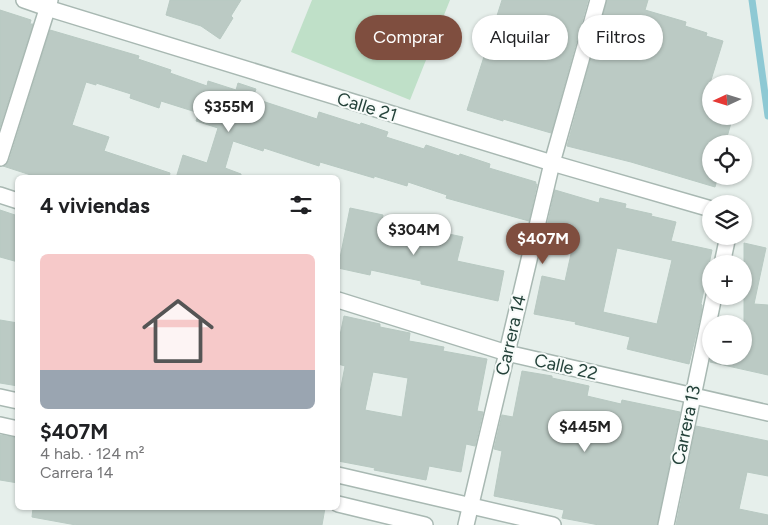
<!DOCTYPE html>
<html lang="es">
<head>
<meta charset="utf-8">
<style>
	body { margin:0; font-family:Figtree,sans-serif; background:#f6f6f6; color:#202124; height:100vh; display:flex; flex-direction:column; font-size:19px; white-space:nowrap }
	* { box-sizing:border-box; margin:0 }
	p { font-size:16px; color:#757577 }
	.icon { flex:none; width:28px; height:28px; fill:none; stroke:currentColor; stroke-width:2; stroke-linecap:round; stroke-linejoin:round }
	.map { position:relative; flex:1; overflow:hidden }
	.sheet { position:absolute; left:15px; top:175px; width:325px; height:335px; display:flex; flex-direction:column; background:#fff; border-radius:8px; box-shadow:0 1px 4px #0004 }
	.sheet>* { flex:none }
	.hud { position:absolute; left:355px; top:15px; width:338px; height:45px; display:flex; gap:10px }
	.needle { width:32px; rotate:266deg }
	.buttons { position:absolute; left:702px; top:75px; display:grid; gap:10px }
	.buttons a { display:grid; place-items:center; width:50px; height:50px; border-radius:50%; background:#fff; box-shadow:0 1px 4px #0004; font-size:25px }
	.price { position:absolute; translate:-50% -42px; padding:0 11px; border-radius:18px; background:#fff; color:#222; font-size:16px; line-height:32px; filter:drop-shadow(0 1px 2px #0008) }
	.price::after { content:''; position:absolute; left:50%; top:30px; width:15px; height:11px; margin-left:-8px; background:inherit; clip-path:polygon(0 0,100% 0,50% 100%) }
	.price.on { background:#7f4e3f; color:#fff }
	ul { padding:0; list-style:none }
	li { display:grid; align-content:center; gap:10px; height:265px; padding:0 25px }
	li+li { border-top:1px solid #e0e0e0 }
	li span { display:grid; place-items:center; height:155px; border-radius:8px; color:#555 }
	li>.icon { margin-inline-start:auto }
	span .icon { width:90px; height:90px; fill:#fffc; stroke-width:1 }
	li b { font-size:21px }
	h2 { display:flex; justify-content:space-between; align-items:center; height:60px; padding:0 25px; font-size:21px }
	.pill { padding:0 18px; border-radius:22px; background:#fff; box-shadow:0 1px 4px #0004; font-size:18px; line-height:45px }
	.pill.on { background:#7f4e3f; color:#fff }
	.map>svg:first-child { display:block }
</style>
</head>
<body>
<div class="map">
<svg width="768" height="525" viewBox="0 0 768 525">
	<rect width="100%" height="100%" fill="#e6efeb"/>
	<path fill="#bfe0c8" d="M 312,0 L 450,0 L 410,100 L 291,52 Z"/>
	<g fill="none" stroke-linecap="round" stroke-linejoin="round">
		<path stroke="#8ec9d4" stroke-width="7" d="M 752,0 L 768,116"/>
	</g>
	<g fill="#bbcac4" stroke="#b8c9c2" fill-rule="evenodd">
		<path d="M 170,0 L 241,0 L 231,16 L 233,18 L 220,39 L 201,26 L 166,15 Z"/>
		<path d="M 502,0 L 588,0 L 551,133 L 503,119 L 503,121 L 467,110 Z"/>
		<path d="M 607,0 L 648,0 L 645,10 L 686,22 L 685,26 L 707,33 L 706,36 L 723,41 L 711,80 L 711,116 L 733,116 L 725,144 L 711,144 L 711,176 L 718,176 L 715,187 L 631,162 L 567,146 Z"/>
		<path d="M 0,10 L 31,20 L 30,24 L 33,24 L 0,127 Z"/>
		<path d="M 50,30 L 139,56 L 138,59 L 171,70 L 170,73 L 207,86 L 208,81 L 236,90 L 238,83 L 256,89 L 253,98 L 317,119 L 319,112 L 360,125 L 361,123 L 388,132 L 386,137 L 424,149 L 426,145 L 459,156 L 460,154 L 490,164 L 489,168 L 536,182 L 535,184 L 537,184 L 529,221 L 446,198 L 447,195 L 408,182 L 407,186 L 374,176 L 374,178 L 320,162 L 319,166 L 264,148 L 263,151 L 233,141 L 225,168 L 241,174 L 241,178 L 176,178 L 183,155 L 207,163 L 218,128 L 196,121 L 199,113 L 161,101 L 159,108 L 130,98 L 131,94 L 96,83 L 96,85 L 86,82 L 72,125 L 109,137 L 104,151 L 170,173 L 169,178 L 40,178 L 3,166 L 9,161 Z"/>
		<path d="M 555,190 L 599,203 L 600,198 L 626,204 L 625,208 L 652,214 L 651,216 L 676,222 L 671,241 L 712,250 L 701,304 L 702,305 L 701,314 L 689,364 L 627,349 L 630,337 L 575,324 L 576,322 L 534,314 L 542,276 L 565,281 L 575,236 L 547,226 ZM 617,248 L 672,260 L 657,324 L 603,312 Z"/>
		<path d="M 350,208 L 383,215 L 382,220 L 463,237 L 457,261 L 504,271 L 498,301 L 421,284 L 421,281 L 371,270 L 370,275 L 338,268 Z"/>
		<path d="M 0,210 L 18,216 L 18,262 L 0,257 Z"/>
		<path d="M 744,243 L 766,248 L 754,304 L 768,305 L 768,375 L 710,362 L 711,355 L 711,356 L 744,356 Z"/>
		<path d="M 344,316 L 380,324 L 380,327 L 410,333 L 409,341 L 444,347 L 443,351 L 487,359 L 477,411 L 483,412 L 475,446 L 466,444 L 461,472 L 429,466 L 426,480 L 374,470 L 375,468 L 338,461 L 338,403 L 345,366 L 338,364 L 338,345 ZM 373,372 L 408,378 L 402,417 L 365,410 Z"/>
		<path d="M 0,320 L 18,323 L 18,386 L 0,383 Z"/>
		<path d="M 522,371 L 552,376 L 552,378 L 589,386 L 587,396 L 621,404 L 622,400 L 680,412 L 657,525 L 599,525 L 562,518 L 564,510 L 494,496 L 502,451 L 494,449 L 502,415 L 513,417 Z"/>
		<path d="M 696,426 L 768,441 L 768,476 L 747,472 L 739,509 L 768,515 L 768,525 L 676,525 Z"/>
		<path d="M 0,435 L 18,438 L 18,483 L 0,480 Z"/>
		<path d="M 33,508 L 325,508 L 322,525 L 76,525 L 32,517 Z"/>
	</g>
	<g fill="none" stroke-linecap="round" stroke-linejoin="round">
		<defs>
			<g id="minor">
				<path d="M 24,0 L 47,8 L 552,163 L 711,209"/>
				<path d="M 0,158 L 50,0"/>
				<path d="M 0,195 L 18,201"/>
				<path d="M 722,264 L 728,236"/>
				<path d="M 338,300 L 507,353 L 768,413"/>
				<path d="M 0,397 L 18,401"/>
				<path d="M 0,425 L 18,429"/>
				<path d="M 338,475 L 553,525"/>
				<path d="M 338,504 L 425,525"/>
				<path d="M 466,525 L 552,163 L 598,0"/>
				<path d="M 666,525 L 714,296"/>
			</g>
		</defs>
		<use href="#minor" stroke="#a8b8b2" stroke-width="18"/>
		<use href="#minor" stroke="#fff" stroke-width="15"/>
	</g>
	<g text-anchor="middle" stroke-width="4" stroke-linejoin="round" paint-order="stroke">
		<g font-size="18" fill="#24423a" stroke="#f7fbf9">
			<text transform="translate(367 107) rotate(17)" y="6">Calle 21</text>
			<text transform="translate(511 335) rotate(-77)" y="6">Carrera 14</text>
			<text transform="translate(566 367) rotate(13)" y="6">Calle 22</text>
			<text transform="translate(686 425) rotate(-78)" y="6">Carrera 13</text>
		</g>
	</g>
</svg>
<div class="buttons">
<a><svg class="needle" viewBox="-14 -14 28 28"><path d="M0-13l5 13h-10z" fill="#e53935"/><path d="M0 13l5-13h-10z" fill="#757577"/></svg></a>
<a><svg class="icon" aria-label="locate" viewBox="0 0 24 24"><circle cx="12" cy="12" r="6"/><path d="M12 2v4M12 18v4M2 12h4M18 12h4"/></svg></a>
<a><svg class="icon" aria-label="layers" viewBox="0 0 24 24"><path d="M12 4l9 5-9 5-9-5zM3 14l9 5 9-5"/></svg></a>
<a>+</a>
<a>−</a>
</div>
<b class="price" style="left:229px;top:133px">$355M</b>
<b class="price" style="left:414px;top:256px">$304M</b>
<b class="price on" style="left:543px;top:265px">$407M</b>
<b class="price" style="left:585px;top:453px">$445M</b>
<div class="hud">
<a class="pill on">Comprar</a>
<a class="pill">Alquilar</a>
<a class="pill">Filtros</a>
</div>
<section class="sheet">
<h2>4 viviendas<svg class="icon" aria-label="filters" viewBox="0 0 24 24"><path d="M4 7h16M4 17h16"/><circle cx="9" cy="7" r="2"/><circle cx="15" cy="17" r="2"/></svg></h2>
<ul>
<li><span style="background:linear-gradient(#f6c9c9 75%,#9aa5b1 0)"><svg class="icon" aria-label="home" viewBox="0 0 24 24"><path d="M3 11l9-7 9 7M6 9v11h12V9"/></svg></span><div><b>$407M</b><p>4 hab. · 124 m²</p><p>Carrera 14</p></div></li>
</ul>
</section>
</div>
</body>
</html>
